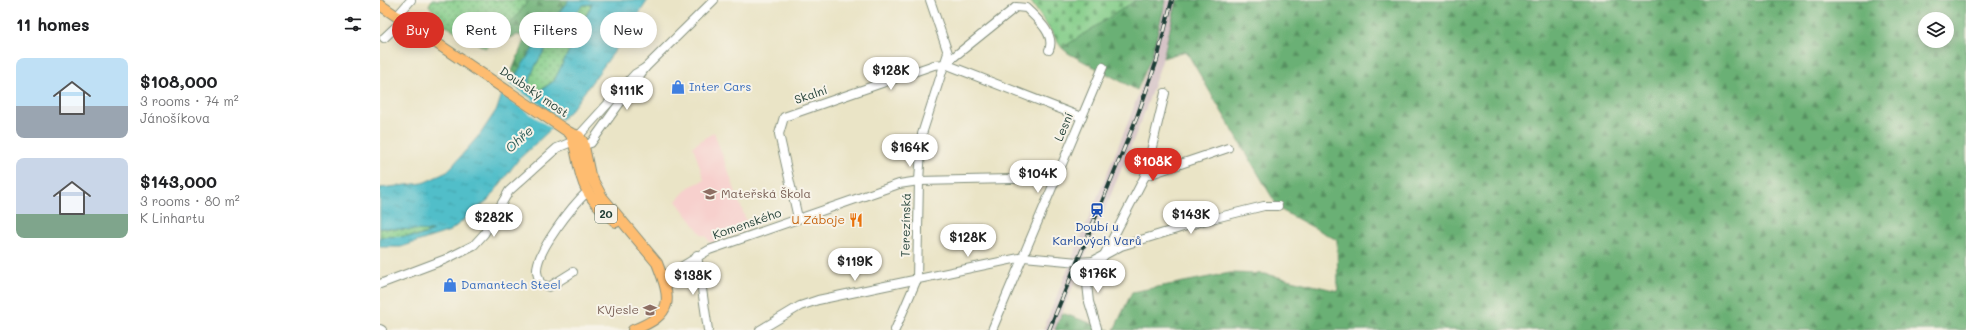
<!DOCTYPE html>
<html lang="en">
<head>
<meta charset="utf-8">
<style>
	body { margin:0; font-family:Mali,sans-serif; background:#f6f6f6; color:#202124; height:100vh; display:flex; flex-direction:column; font-size:15px; white-space:nowrap }
	* { box-sizing:border-box; margin:0 }
	p { font-size:13px; color:#757577 }
	.icon { flex:none; width:22px; height:22px; fill:none; stroke:currentColor; stroke-width:2; stroke-linecap:round; stroke-linejoin:round }
	.map { position:relative; flex:1; overflow:hidden }
	.details { display:flex; flex-direction:column; background:#fff; width:380px }
	.details>* { flex:none }
	.hud { position:absolute; left:12px; top:12px; width:380px; height:36px; display:flex; gap:8px }
	.fabs { position:absolute; left:1538px; top:12px; display:grid; gap:8px }
	.fabs a { display:grid; place-items:center; width:36px; height:36px; border-radius:50%; background:#fff; box-shadow:0 2px 10px #0003; font-size:20px }
	.price { position:absolute; translate:-50% -34px; padding:0 9px; border-radius:14px; background:#fff; color:#222; font-size:13px; line-height:26px; filter:drop-shadow(0 1px 2px #0008) }
	.price::after { content:''; position:absolute; left:50%; top:24px; width:12px; height:9px; margin-left:-6px; background:inherit; clip-path:polygon(0 0,100% 0,50% 100%) }
	.price.current { background:#d93025; color:#fff }
	ul { padding:0; list-style:none }
	li { display:flex; align-items:center; gap:12px; height:100px; padding:0 16px }
	li span { display:grid; place-items:center; flex:none; width:112px; height:80px; border-radius:8px; color:#555 }
	li>.icon { margin-inline-start:auto }
	span .icon { width:48px; height:48px; fill:#fffc; stroke-width:1 }
	li b { font-size:17px }
	h2 { display:flex; justify-content:space-between; align-items:center; height:48px; padding:0 16px; font-size:17px }
	.pill { padding:0 14px; border-radius:18px; background:#fff; box-shadow:0 2px 10px #0003; font-size:14px; line-height:36px }
	.pill.current { background:#d93025; color:#fff }
	main { display:flex; flex:1; min-height:0 }
	.map>svg:first-child { display:block }
</style>
</head>
<body>
<main>
<section class="details">
<h2>11 homes<svg class="icon" aria-label="filters" viewBox="0 0 24 24"><path d="M4 7h16M4 17h16"/><circle cx="9" cy="7" r="2"/><circle cx="15" cy="17" r="2"/></svg></h2>
<ul>
<li><span style="background:linear-gradient(#bfe0f5 60%,#9aa5b1 0)"><svg class="icon" aria-label="home" viewBox="0 0 24 24"><path d="M3 11l9-7 9 7M6 9v11h12V9"/></svg></span><div><b>$108,000</b><p>3 rooms · 74 m²</p><p>Jánošíkova</p></div></li>
<li><span style="background:linear-gradient(#c9d6e8 70%,#7fa58c 0)"><svg class="icon" aria-label="home" viewBox="0 0 24 24"><path d="M3 11l9-7 9 7M6 9v11h12V9"/></svg></span><div><b>$143,000</b><p>3 rooms · 80 m²</p><p>K Linhartu</p></div></li>
</ul>
</section>
<div class="map">
<svg width="1586" height="330" viewBox="0 0 1586 330">
	<defs>
		<pattern id="grass-dots" width="8" height="8" patternUnits="userSpaceOnUse"><rect width="8" height="8" fill="#84cd89"/><path d="M2 2h.1M6 6h.1" fill="none" stroke="#6ba871" stroke-width="1.8" stroke-linecap="round"/></pattern>
		<pattern id="forest-firs" width="22" height="20" patternUnits="userSpaceOnUse"><rect width="22" height="20" fill="#6bb075"/><path d="M5 1l3.5 6h-7zM16 11l3.5 6h-7z" fill="#579061"/></pattern>
		<pattern id="cemetery-stones" width="16" height="16" patternUnits="userSpaceOnUse"><rect width="16" height="16" fill="#84cd89"/><path d="M2 7V4a2 2 0 0 1 4 0v3zM10 15v-3a2 2 0 0 1 4 0v3z" fill="#6ba871"/></pattern>
		<pattern id="water-ripples" width="26" height="14" patternUnits="userSpaceOnUse"><rect width="26" height="14" fill="#51bec9"/><path d="M2 4q2-2 4 0t4 0M15 11q2-2 4 0t4 0" fill="none" stroke="#439ca4"/></pattern>
	</defs>
	<rect width="100%" height="100%" fill="#f7f3e8"/>
	<filter id="ink" filterUnits="userSpaceOnUse"><feTurbulence type="fractalNoise" baseFrequency=".025" numOctaves="2"/><feDisplacementMap in="SourceGraphic" scale="8" xChannelSelector="R" yChannelSelector="G"/><feConvolveMatrix kernelMatrix="1 2 1 2 8 2 1 2 1" color-interpolation-filters="sRGB"/></filter>
	<filter id="wash" filterUnits="userSpaceOnUse"><feTurbulence type="fractalNoise" baseFrequency=".012" numOctaves="4" result="noise"/><feDisplacementMap in="SourceGraphic" scale="16" xChannelSelector="R" yChannelSelector="G"/><feGaussianBlur stdDeviation="0.9" result="paint"/><feColorMatrix in="noise" values="0 0 0 0 0 0 0 0 0 0 0 0 0 0 0 0 0 1.4 0 .05"/><feComposite in="paint" operator="in"/></filter>
	<g filter="url(#wash)">
		<rect width="100%" height="100%" fill="#eae4c6"/>
		<path fill="#f7d0cd" d="M 334,132 L 369,229 L 330,243 L 326,236 L 322,235 L 296,201 L 309,187 L 324,180 L 313,146 Z"/>
		<path fill="#d2bec3" d="M 786,0 L 797,0 L 782,61 L 762,119 L 675,330 L 663,330 L 751,115 L 771,58 Z"/>
		<g fill="url(#grass-dots)" stroke="#52855e">
			<path d="M 52,0 L 149,0 L 121,36 L 105,48 L 63,24 L 49,5 Z"/>
			<path d="M 212,4 L 174,81 L 154,94 L 150,93 C 143,67 187,23 203,5 Z"/>
			<path d="M 0,228 L 52,230 L 54,230 L 39,236 L 0,237 Z"/>
		</g>
		<g fill="url(#forest-firs)" stroke="#457654" fill-rule="evenodd">
			<path d="M 149,0 L 189,0 L 168,26 L 137,75 L 132,71 L 145,38 L 138,35 L 126,39 L 121,36 Z"/>
			<path d="M 756,0 L 786,0 L 771,58 L 757,90 L 688,53 L 682,48 Z"/>
			<path d="M 797,0 L 1586,0 L 1586,330 L 734,330 L 752,292 L 850,273 L 885,274 L 958,291 L 957,240 L 899,209 L 806,51 L 783,58 ZM 1545,19 L 1567,19 L 1567,41 L 1545,41 Z"/>
			<path d="M 682,313 L 730,330 L 675,330 Z"/>
		</g>
		<path fill="url(#cemetery-stones)" stroke="#52855e" d="M 650,0 L 756,0 L 682,48 Z"/>
		<path fill="url(#water-ripples)" stroke="#387e7e" fill-rule="evenodd" d="M 189,0 L 268,0 L 234,52 L 191,110 L 138,160 L 109,199 L 70,231 L 21,247 L 0,247 L 0,237 L 39,236 L 54,231 L 0,228 L 0,188 L 43,183 L 67,172 L 101,133 L 117,109 L 121,97 L 168,26 ZM 212,4 L 174,81 L 155,94 L 150,93 C 143,67 187,23 203,5 Z"/>
		<path fill="#eae4c6" d="M 129,83 L 183,121 L 174,130 L 121,94 Z"/>
	</g>
	<g filter="url(#ink)">
		<g fill="none" stroke-linecap="round" stroke-linejoin="round">
			<defs>
				<g id="minor">
					<path d="M 17,16 L 31,0"/>
					<path d="M 4,38 L 23,20"/>
					<path d="M 565,64 L 636,7 L 646,8 C 656,18 676,34 669,50"/>
					<path d="M 198,147 L 211,143 L 265,68 L 334,0"/>
					<path d="M 765,176 L 848,148"/>
					<path d="M 418,218 L 399,134 L 404,117 L 554,65 L 565,64 L 701,117"/>
					<path d="M 317,255 L 328,330"/>
					<path d="M 723,257 L 765,176 L 785,93"/>
					<path d="M 713,261 L 707,284 L 709,302 L 717,328"/>
					<path d="M 193,272 L 169,287 L 160,283 C 159,279 157,274 157,271 C 156,251 193,205 208,191"/>
					<path d="M 283,278 L 329,250 L 519,184 L 539,181 L 676,178"/>
					<path d="M 0,284 L 66,259 L 94,245 L 104,234 L 129,191 L 177,148 L 194,141 L 255,74 L 265,68"/>
					<path d="M 0,329 L 2,330"/>
					<path d="M 380,330 L 420,306 L 438,300 L 644,257 L 698,262 L 713,261 L 741,246 L 823,221 L 884,206 L 898,206"/>
					<path d="M 515,330 L 537,279 L 539,181 L 542,134 L 568,53 L 550,0"/>
					<path d="M 612,330 L 723,67"/>
				</g>
				<g id="major">
					<path d="M 0,5 L 190,133 L 199,136 L 203,142 L 210,175 L 222,197 L 277,263 C 292,301 294,314 253,330"/>
					<path d="M 190,133 C 197,148 197,163 202,178 C 207,197 222,210 236,222"/>
				</g>
			</defs>
			<use href="#minor" stroke="#84907d" stroke-width="10"/>
			<use href="#major" stroke="#84907d" stroke-width="12"/>
			<use href="#minor" stroke="#fff" stroke-width="8"/>
			<use href="#major" stroke="#febc70" stroke-width="10"/>
			<defs>
				<path id="rail" d="M 669,330 L 757,117 L 777,60 L 792,0"/>
			</defs>
			<use href="#rail" stroke="#1f3d34" stroke-width="4"/>
			<use href="#rail" stroke="#f7f3e8" stroke-width="2.5" stroke-dasharray="8" stroke-linecap="butt"/>
		</g>
	</g>
	<defs>
		<symbol id="shop-bare" viewBox="-9 -9 18 18"><path d="M-5-2.5h2.3a2.7 3.5 0 0 1 5.4 0H5L5.5 6h-11ZM-1.5-2.5h3a1.5 2.3 0 0 0-3 0Z" fill="#3f7fe0" stroke="#f7f3e8" stroke-width="2.5" paint-order="stroke"/></symbol>
		<symbol id="school-bare" viewBox="-9 -9 18 18"><path d="M0-5L7-2L0 1L-7-2ZM-4 1L0 2.5L4 1V4Q0 6-4 4Z" fill="#8d6e63" stroke="#f7f3e8" stroke-width="2.5" paint-order="stroke"/></symbol>
		<symbol id="station-bare" viewBox="-9 -9 18 18"><path d="M-3-6H3Q5-6 5-4V2Q5 4 3 4L4.5 6H3L1.5 4h-3L-3 6H-4.5L-3 4Q-5 4-5 2V-4Q-5-6-3-6ZM-3.5-4v3h7v-3ZM-3.5 1v1.5H-2V1ZM2 1v1.5H3.5V1Z" fill="#1a4fb4" stroke="#f7f3e8" stroke-width="2.5" paint-order="stroke"/></symbol>
		<symbol id="restaurant-bare" viewBox="-9 -9 18 18"><path d="M-5-6h1v4h1v-4h1v4h1v-4h1v5L-1.5 .5V6h-2V.5L-5-1ZM5-6V6H3V1.5H1.5Q1.5-4 5-6Z" fill="#e8710a" stroke="#f7f3e8" stroke-width="2.5" paint-order="stroke"/></symbol>
	</defs>
	<g fill-rule="evenodd">
		<use href="#shop-bare" x="288" y="77" width="20" height="20"/>
		<use href="#school-bare" x="320" y="184" width="20" height="20"/>
		<use href="#station-bare" x="707" y="200" width="20" height="20"/>
		<use href="#restaurant-bare" x="466" y="210" width="20" height="20"/>
		<use href="#shop-bare" x="60" y="275" width="20" height="20"/>
		<use href="#school-bare" x="260" y="300" width="20" height="20"/>
	</g>
	<g text-anchor="middle" stroke-width="4" stroke-linejoin="round" paint-order="stroke">
		<rect fill="#f7f3e8" stroke="#60746a" stroke-width="1" x="215" y="205" width="22" height="18" rx="3"/>
		<g font-size="11" font-weight="bold" fill="#1f3d34">
			<text x="226" y="218">20</text>
		</g>
		<g font-size="12" fill="#366cbe" stroke="#f7f3e8" text-anchor="start">
			<text x="309" y="91">Inter Cars</text>
			<text x="81" y="289">Damantech Steel</text>
		</g>
		<g font-size="12" fill="#1f3d34" stroke="#f7f3e8">
			<text transform="translate(154 92) rotate(34)" y="4">Doubský most</text>
			<text transform="translate(431 95) rotate(-19)" y="4">Skalní</text>
			<text transform="translate(684 127) rotate(-67)" y="4">Lesní</text>
			<text transform="translate(367 224) rotate(-19)" y="4">Komenského</text>
			<text transform="translate(526 225) rotate(-89)" y="4">Terezínská</text>
		</g>
		<g font-size="12" fill="#785e54" stroke="#f7f3e8" text-anchor="start">
			<text x="341" y="198">Mateřská Škola</text>
			<text x="259" y="314" text-anchor="end">KVjesle</text>
		</g>
		<g font-size="12" fill="#c56008" stroke="#f7f3e8" text-anchor="end">
			<text x="465" y="224">U Záboje</text>
		</g>
		<g font-size="12" fill="#164399" stroke="#f7f3e8">
			<text x="717" y="231">Doubí u<tspan x="717" dy="14">Karlových Varů</tspan></text>
		</g>
		<g font-size="13" font-style="italic" fill="#2c5d59" stroke="#f7f3e8">
			<text transform="translate(139 139) rotate(-42)" y="5">Ohře</text>
		</g>
	</g>
</svg>
<div class="fabs">
<a><svg class="icon" aria-label="layers" viewBox="0 0 24 24"><path d="M12 4l9 5-9 5-9-5zM3 14l9 5 9-5"/></svg></a>
</div>
<b class="price" style="left:511px;top:91px">$128K</b>
<b class="price" style="left:247px;top:111px">$111K</b>
<b class="price" style="left:530px;top:168px">$164K</b>
<b class="price current" style="left:773px;top:182px">$108K</b>
<b class="price" style="left:658px;top:194px">$104K</b>
<b class="price" style="left:811px;top:235px">$143K</b>
<b class="price" style="left:114px;top:238px">$282K</b>
<b class="price" style="left:588px;top:258px">$128K</b>
<b class="price" style="left:475px;top:282px">$119K</b>
<b class="price" style="left:718px;top:294px">$176K</b>
<b class="price" style="left:313px;top:296px">$138K</b>
<div class="hud">
<a class="pill current">Buy</a>
<a class="pill">Rent</a>
<a class="pill">Filters</a>
<a class="pill">New</a>
</div>
</div>
</main>
</body>
</html>
